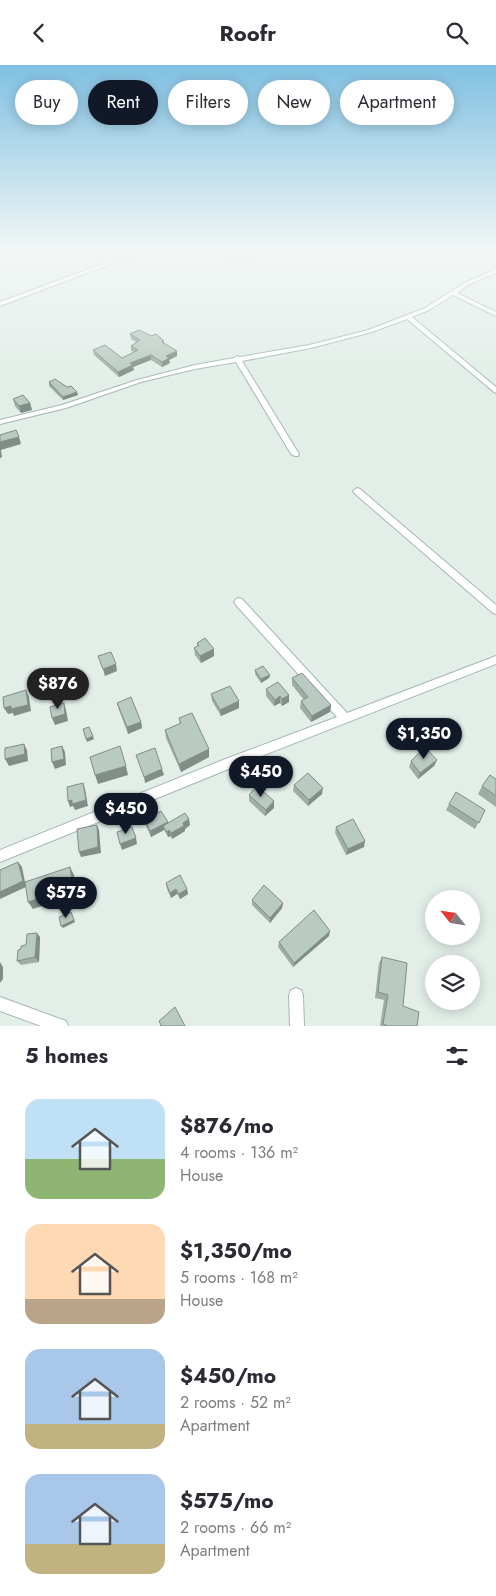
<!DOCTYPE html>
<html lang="en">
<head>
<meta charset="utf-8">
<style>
	body { margin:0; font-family:Jost,sans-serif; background:#f7f7f7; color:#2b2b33; height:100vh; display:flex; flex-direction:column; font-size:19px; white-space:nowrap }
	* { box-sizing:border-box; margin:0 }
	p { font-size:16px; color:#7c7c81 }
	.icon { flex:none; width:28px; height:28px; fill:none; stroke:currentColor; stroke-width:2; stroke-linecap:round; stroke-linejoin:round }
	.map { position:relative; height:961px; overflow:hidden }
	.drawer { display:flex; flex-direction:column; background:#fff; flex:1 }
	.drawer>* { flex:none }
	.hud { position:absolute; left:15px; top:15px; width:466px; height:45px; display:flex; gap:10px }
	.needle { width:32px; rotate:300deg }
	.fabs { position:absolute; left:425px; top:825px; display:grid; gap:10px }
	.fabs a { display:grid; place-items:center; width:55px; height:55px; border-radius:50%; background:#fff; box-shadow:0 2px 12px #0003; font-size:25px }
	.price { position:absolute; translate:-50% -42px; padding:0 11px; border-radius:18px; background:#111827; color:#fff; font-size:16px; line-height:32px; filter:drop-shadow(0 1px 2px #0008) }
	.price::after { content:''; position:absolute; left:50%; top:30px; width:15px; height:11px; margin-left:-8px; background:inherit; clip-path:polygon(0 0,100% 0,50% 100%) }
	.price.selected { background:#222; color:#fff }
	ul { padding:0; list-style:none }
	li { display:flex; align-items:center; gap:15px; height:125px; padding:0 25px }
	li span { display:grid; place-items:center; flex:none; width:140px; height:100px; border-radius:15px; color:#555 }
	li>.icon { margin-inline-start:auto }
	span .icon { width:60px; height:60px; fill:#fffc; stroke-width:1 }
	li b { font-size:21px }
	h2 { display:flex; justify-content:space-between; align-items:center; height:60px; padding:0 25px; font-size:21px }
	.chip { padding:0 18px; border-radius:22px; background:#fff; box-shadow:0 2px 12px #0003; font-size:18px; line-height:45px }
	.chip.selected { background:#111827; color:#fff }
	header { display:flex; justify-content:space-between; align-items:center; height:65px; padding:0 25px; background:#fff; font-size:22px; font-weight:700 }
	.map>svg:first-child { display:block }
</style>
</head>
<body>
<header><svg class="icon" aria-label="back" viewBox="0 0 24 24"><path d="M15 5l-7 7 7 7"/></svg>Roofr<svg class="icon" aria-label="search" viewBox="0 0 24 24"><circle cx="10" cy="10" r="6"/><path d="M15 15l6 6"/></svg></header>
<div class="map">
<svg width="496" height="961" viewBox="0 0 496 961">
	<rect width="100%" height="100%" fill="#e3eee8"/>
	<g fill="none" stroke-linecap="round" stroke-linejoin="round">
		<defs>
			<g id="minor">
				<path d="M 140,185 L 148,185 L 0,241 L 0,237 Z"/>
				<path d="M 217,185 L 224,185 L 249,197 L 244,198 Z"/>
				<path d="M 496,204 L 496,208 L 470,219 L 457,228 L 496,247 L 496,251 L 453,230 L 429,245 L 412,252 L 496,322 L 496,328 L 494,327 L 407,254 L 372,267 L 311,283 L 242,296 L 299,389 L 298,391 L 295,391 L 291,389 L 236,297 L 195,304 L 141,317 L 66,343 L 0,359 L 0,355 L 62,340 L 137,315 L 195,300 L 234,293 L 237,291 L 240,292 L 309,280 L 368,265 L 425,243 L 466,217 Z"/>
				<path d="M 357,423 L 360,424 L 496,540 L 496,549 L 493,548 L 354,428 L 353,426 Z"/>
				<path d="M 239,533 L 242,534 L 347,648 L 496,591 L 496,599 L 236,701 L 0,797 L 0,785 L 228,693 L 337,652 L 236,540 L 234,537 L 236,534 Z"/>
				<path d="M 296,923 L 301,925 L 303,930 L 304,961 L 290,961 L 289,930 L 291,925 Z"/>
				<path d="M 0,932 L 66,956 L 68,961 L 41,961 L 0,946 Z"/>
			</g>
		</defs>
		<use href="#minor" stroke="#a5b7af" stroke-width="2"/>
		<use href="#minor" fill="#fff" fill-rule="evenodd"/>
	</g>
	<g fill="#9eaea6">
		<path d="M 130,269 L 164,276 L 164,279 L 177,291 L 169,295 L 170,298 L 162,302 L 151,295 L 133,302 L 134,305 L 119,312 L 94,290 L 93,285 L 122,293 L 134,287 L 131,286 L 131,281 L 136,277 L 131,274 Z"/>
		<path d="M 49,317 L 78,330 L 63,335 L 49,321 Z"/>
		<path d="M 13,334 L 30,338 L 32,345 L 21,348 L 15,341 Z"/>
		<path d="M 197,578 L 214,584 L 214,591 L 201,598 L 195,590 L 194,583 L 197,582 Z"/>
		<path d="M 255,605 L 270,610 L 269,613 L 261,618 L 255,609 Z"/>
		<path d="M 292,613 L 331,640 L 330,647 L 311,657 L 300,643 L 301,636 L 304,635 L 292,620 Z"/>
		<path d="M 266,624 L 289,630 L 289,637 L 282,641 L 280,638 L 274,641 L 266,631 Z"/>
		<path d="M 211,629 L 239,643 L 221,651 L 212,636 Z"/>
		<path d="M 117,638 L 141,657 L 142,663 L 128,669 L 119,645 Z"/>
		<path d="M 179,653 L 209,692 L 181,707 L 166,673 L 165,665 L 180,659 Z"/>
		<path d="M 437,695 L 434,701 L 418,714 L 409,702 L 411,696 Z"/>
		<path d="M 496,714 L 496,742 L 478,729 L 482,721 Z"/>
		<path d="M 294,720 L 322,729 L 308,741 L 293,726 Z"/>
		<path d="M 249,730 L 274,736 L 274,743 L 265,751 L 249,736 Z"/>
		<path d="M 449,739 L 485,745 L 475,764 L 446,745 Z"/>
		<path d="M 145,755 L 168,757 L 168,758 L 190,760 L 185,764 L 185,766 L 172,774 L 171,771 L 168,772 L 164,765 L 151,772 L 146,761 Z"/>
		<path d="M 336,762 L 364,782 L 346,790 L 335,768 Z"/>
		<path d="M 166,818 L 187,824 L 188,829 L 180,834 L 177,829 L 171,833 L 167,824 Z"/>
		<path d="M 252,835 L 283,838 L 282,843 L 270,858 L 252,840 Z"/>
		<path d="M 329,871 L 293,902 L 278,882 L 279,877 Z"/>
		<path d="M 40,872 L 39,897 L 21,900 L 17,896 L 21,884 L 26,880 Z"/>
		<path d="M 382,892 L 403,941 L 417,961 L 380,961 L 384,935 L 375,933 L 379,898 Z"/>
	</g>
	<g fill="#818d87">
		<path d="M 177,286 L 177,291 L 169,295 L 170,298 L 162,302 L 162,297 L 166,291 Z"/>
		<path d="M 151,290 L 151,295 L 133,302 L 134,305 L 119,312 L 118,307 L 130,298 Z"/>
		<path d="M 77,327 L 78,330 L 63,335 L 63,332 Z"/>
		<path d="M 30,338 L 32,345 L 21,348 L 19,341 Z"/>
		<path d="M 19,372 L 21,379 L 1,385 L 2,392 L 0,393 L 0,377 Z"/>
		<path d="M 214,584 L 214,591 L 201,598 L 200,591 Z"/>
		<path d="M 116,599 L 117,606 L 105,611 L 103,604 Z"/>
		<path d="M 44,608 L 50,628 L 35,633 L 32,626 Z"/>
		<path d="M 270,610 L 269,613 L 261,618 L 261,614 Z"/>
		<path d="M 26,625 L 29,632 L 31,646 L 14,651 L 13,648 L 8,649 L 4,643 Z"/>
		<path d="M 289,630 L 289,637 L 282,641 L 282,634 Z"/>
		<path d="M 280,631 L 280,638 L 274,641 L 275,635 Z"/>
		<path d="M 239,636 L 239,643 L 221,651 L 220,645 Z"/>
		<path d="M 64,638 L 66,645 L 68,656 L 55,660 L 52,653 Z"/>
		<path d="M 331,640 L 330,647 L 311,657 L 312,651 Z"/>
		<path d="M 141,657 L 142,663 L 128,669 L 127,662 Z"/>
		<path d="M 93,671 L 94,674 L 87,677 L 86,674 Z"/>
		<path d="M 24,679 L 27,685 L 28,696 L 9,701 L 5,694 Z"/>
		<path d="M 62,681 L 65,687 L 66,700 L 55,704 L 52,697 Z"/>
		<path d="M 209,684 L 209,692 L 181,707 L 179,699 Z"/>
		<path d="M 437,695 L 434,701 L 418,714 L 420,708 Z"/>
		<path d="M 126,701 L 128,710 L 98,719 L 95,710 Z"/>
		<path d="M 162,704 L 164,710 L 145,718 L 144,712 Z"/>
		<path d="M 83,718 L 85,724 L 88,741 L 75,745 L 73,741 L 70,742 L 68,736 Z"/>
		<path d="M 323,723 L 322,729 L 308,741 L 309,735 Z"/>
		<path d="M 274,736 L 274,743 L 265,751 L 266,745 Z"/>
		<path d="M 189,754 L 190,760 L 185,764 L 185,766 L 172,774 L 171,768 L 183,758 Z"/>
		<path d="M 168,757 L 169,762 L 163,761 L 164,765 L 151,772 L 150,766 Z"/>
		<path d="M 97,760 L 99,765 L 101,788 L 81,792 L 79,787 Z"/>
		<path d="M 169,765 L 171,771 L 168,772 L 167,767 Z"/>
		<path d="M 136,773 L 137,779 L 122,785 L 120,779 Z"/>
		<path d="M 365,776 L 364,782 L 346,790 L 348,784 Z"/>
		<path d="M 18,797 L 22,802 L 26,822 L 0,834 L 0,827 Z"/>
		<path d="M 70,802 L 74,810 L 77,829 L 33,844 L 28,837 Z"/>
		<path d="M 176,824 L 177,829 L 171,833 L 170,828 Z"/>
		<path d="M 187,824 L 188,829 L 180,834 L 179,829 Z"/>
		<path d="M 283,838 L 282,843 L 270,858 L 270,853 Z"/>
		<path d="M 71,847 L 75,857 L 63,863 L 61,861 Z"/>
		<path d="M 330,866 L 329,871 L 293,902 L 294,898 Z"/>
		<path d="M 37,868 L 40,872 L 39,897 L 35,892 Z"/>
		<path d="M 0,897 L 3,902 L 3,914 L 0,918 Z"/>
	</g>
	<g fill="#b8cac1" stroke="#818d87">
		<path d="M 139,265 L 151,271 L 156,269 L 164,276 L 162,277 L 177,286 L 166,291 L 169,293 L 162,297 L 151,290 L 130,298 L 133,300 L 118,307 L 93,285 L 105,280 L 122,293 L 138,285 L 131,281 L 140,275 L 130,269 Z"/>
		<path d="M 55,314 L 67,322 L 71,321 L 77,327 L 63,332 L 49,317 Z"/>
		<path d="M 23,330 L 30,338 L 19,341 L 13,334 Z"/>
		<path d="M 16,365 L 19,372 L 0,377 L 0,370 Z"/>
		<path d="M 205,573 L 214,584 L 200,591 L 194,583 L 199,580 L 197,578 Z"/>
		<path d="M 111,587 L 116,599 L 103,604 L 98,591 Z"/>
		<path d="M 263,601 L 270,610 L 261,614 L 255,605 Z"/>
		<path d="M 44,608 L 48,621 L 32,626 L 29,613 Z"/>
		<path d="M 302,608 L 331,640 L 312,651 L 301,636 L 308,632 L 292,613 Z"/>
		<path d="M 278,617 L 289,630 L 282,634 L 280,631 L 275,635 L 266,624 Z"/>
		<path d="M 230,621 L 239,636 L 220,645 L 211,629 Z"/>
		<path d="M 26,625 L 28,640 L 11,644 L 11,641 L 4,643 L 3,632 Z"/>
		<path d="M 131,632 L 141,657 L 127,662 L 117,638 Z"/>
		<path d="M 64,638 L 65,649 L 52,653 L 50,642 Z"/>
		<path d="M 192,648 L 209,684 L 179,699 L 165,665 L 181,658 L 179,653 Z"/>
		<path d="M 89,662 L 93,671 L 86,674 L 83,664 Z"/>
		<path d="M 24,679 L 25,689 L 5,694 L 5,683 Z"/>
		<path d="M 62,681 L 64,694 L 52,697 L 51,684 Z"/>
		<path d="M 120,681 L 126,701 L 95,710 L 90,692 Z"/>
		<path d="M 425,682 L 437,695 L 420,708 L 411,696 Z"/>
		<path d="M 155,683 L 162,704 L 144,712 L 136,690 Z"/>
		<path d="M 308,708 L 323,723 L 309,735 L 294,720 Z"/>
		<path d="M 490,710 L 496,714 L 496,731 L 482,721 Z"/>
		<path d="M 83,718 L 86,735 L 72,739 L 72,735 L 68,736 L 67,722 Z"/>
		<path d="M 257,721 L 274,736 L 266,745 L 249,730 Z"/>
		<path d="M 456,727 L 485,745 L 479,758 L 449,739 Z"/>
		<path d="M 161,746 L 168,757 L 150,766 L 145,755 Z"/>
		<path d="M 185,748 L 189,754 L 183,758 L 184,761 L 171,768 L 169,765 L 167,767 L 163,761 Z"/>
		<path d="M 353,754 L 365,776 L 348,784 L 336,762 Z"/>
		<path d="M 97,760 L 98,782 L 79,787 L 77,764 Z"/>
		<path d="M 132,762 L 136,773 L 120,779 L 117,767 Z"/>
		<path d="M 18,797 L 23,816 L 0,827 L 0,805 Z"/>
		<path d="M 70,802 L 73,822 L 28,837 L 25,817 Z"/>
		<path d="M 180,810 L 187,824 L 179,829 L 176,824 L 170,828 L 166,818 Z"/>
		<path d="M 264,820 L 283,838 L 270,853 L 252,835 Z"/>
		<path d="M 314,845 L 330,866 L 294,898 L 279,877 Z"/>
		<path d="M 71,847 L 74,855 L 61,861 L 59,852 Z"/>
		<path d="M 37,868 L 35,892 L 17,896 L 18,885 L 21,884 L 21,881 L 26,880 L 27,869 Z"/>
		<path d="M 382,892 L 407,898 L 403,941 L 419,947 L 417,961 L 388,961 L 383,959 L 388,930 L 378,927 Z"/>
		<path d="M 175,942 L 185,961 L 160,961 L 161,960 L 159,956 Z"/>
	</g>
	<linearGradient id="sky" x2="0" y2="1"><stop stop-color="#80c0e2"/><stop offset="0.58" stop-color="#f2f7f5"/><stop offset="1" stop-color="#f2f7f5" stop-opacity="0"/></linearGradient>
	<rect width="496" height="320" fill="url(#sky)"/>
</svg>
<div class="fabs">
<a><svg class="needle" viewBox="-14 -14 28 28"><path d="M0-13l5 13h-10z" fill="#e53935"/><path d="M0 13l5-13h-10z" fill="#7c7c81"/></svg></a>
<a><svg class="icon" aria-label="layers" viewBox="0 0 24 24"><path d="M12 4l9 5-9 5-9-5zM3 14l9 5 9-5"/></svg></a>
</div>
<b class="price selected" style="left:58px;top:645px">$876</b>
<b class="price" style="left:424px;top:695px">$1,350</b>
<b class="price" style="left:261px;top:733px">$450</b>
<b class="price" style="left:126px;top:770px">$450</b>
<b class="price" style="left:66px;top:854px">$575</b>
<div class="hud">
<a class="chip">Buy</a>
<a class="chip selected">Rent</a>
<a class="chip">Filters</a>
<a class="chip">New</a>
<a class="chip">Apartment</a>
</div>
</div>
<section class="drawer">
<h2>5 homes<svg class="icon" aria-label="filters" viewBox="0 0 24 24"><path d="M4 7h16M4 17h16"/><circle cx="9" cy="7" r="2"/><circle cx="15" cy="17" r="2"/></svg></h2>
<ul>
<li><span style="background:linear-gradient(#bfe0f5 60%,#8fb573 0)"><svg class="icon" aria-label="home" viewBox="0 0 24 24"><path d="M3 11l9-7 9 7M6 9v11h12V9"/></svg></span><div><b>$876/mo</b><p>4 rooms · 136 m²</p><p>House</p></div></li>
<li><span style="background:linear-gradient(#ffd9b3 75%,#b9a48a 0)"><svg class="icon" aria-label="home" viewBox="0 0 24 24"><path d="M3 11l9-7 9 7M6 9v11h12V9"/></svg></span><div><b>$1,350/mo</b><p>5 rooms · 168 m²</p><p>House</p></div></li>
<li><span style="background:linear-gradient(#a9c7e8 75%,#c2b280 0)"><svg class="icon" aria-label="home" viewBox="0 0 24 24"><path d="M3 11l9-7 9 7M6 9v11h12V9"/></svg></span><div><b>$450/mo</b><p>2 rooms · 52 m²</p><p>Apartment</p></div></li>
<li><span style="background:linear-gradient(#a9c7e8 70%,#c2b280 0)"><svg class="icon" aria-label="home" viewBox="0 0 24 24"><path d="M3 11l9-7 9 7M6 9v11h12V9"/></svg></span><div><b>$575/mo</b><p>2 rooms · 66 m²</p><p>Apartment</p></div></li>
</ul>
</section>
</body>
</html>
